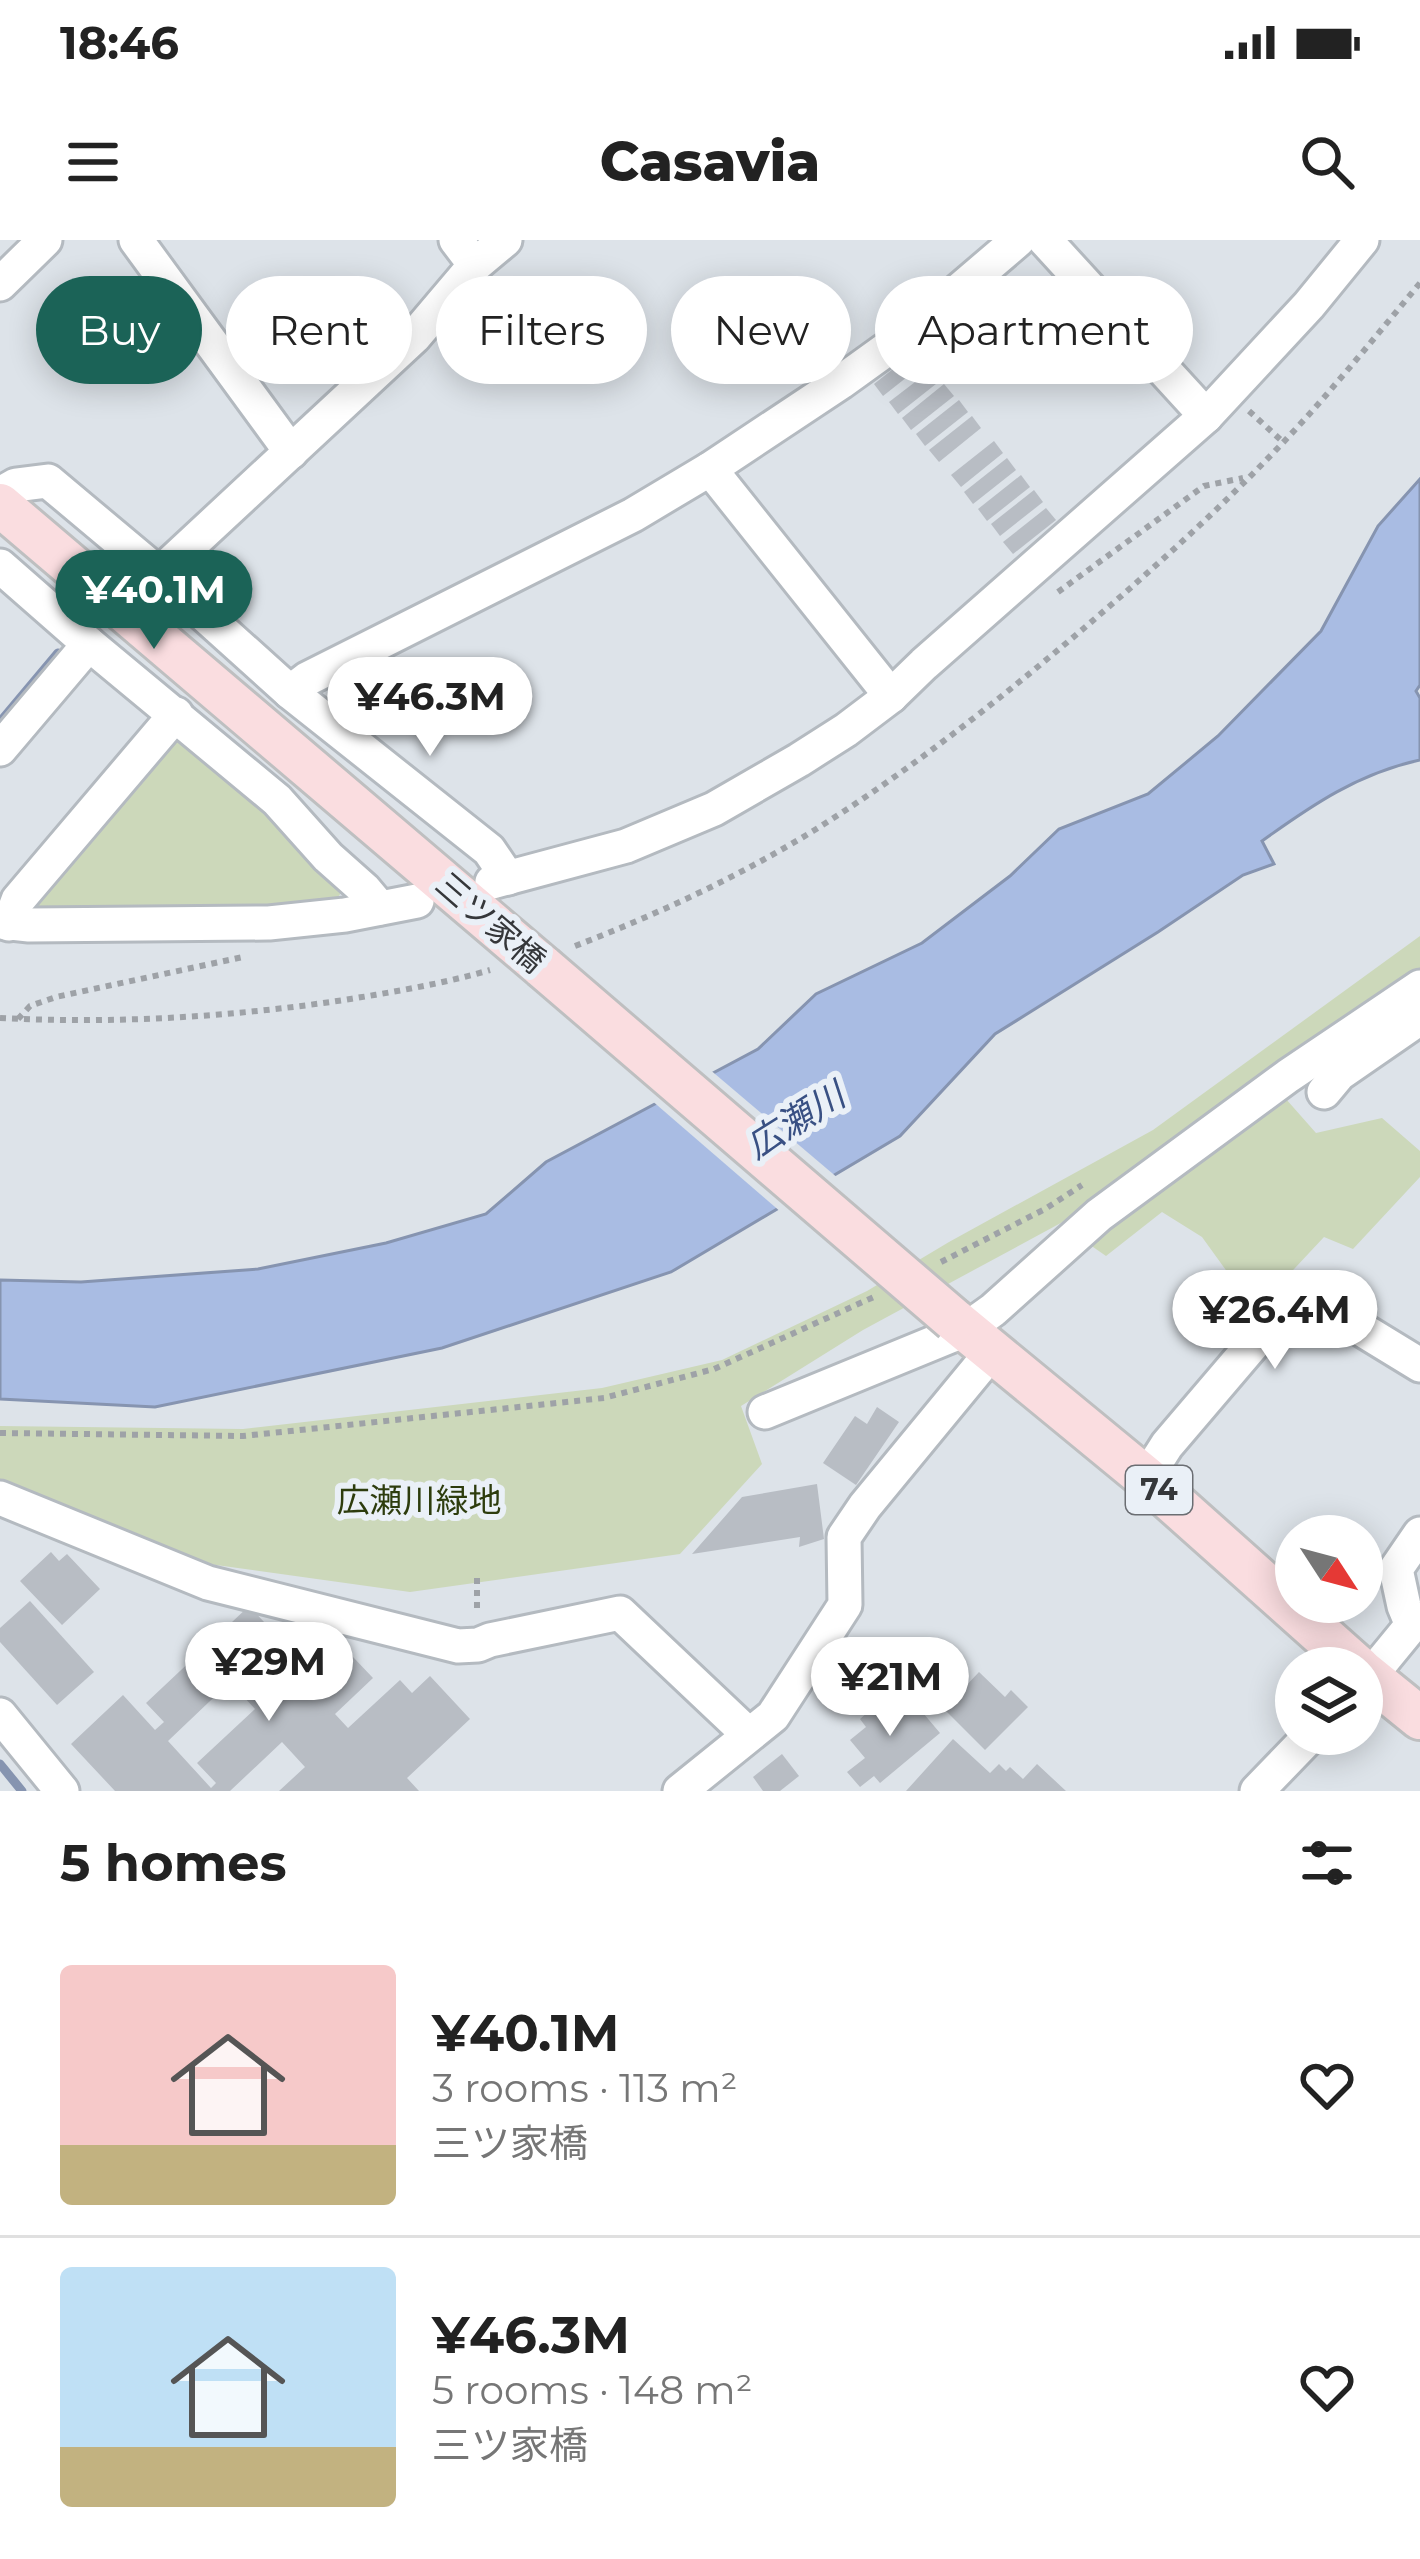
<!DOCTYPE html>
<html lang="en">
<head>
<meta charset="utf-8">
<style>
	body { margin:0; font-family:Montserrat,"Noto Sans JP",sans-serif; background:#f6f6f6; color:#222; height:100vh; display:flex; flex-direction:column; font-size:45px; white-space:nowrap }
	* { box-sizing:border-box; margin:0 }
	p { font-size:39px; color:#767676 }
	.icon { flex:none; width:66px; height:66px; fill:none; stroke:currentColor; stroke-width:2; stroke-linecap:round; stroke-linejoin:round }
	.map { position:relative; height:1551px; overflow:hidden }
	.panel { display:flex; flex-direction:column; background:#fff; flex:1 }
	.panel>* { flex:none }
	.guide { position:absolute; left:36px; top:36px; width:1350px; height:108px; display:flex; gap:24px }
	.needle { width:78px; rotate:126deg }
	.buttons { position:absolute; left:1275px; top:1275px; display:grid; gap:24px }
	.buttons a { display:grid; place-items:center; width:108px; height:108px; border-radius:50%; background:#fff; box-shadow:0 6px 30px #0003; font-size:60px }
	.price { position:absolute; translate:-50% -102px; padding:0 27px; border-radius:42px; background:#fff; color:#222; font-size:39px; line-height:78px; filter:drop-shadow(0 3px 6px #0008) }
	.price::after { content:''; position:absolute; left:50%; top:72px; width:36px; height:27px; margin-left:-18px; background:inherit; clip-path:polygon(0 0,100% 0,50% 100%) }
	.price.selected { background:#1b6357; color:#fff }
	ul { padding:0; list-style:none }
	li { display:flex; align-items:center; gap:36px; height:300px; padding:0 60px }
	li+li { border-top:3px solid #e0e0e0 }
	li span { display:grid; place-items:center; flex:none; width:336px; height:240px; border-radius:12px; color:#555 }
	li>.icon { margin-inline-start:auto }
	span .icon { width:144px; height:144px; fill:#fffc; stroke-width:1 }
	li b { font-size:51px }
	h2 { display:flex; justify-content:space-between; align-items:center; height:144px; padding:0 60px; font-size:51px }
	.tag { padding:0 42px; border-radius:54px; background:#fff; box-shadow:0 6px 30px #0003; font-size:42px; line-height:108px }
	.tag.selected { background:#1b6357; color:#fff }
	.status { display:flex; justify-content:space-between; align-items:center; height:84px; padding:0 60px; background:#fff; direction:ltr }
	.status svg { height:33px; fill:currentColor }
	header { display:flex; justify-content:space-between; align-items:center; height:156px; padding:0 60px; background:#fff; font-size:54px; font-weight:800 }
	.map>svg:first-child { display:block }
</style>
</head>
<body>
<div class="status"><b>18:46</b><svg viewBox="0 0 49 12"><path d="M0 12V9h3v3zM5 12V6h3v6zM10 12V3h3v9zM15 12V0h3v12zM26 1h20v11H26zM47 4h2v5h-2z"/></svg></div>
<header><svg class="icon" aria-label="menu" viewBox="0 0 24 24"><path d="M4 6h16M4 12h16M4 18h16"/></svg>Casavia<svg class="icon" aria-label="search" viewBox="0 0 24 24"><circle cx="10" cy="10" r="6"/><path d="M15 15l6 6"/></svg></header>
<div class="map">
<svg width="1420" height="1551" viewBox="0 0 1420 1551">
	<rect width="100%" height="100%" fill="#dde3e9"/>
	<g fill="#ccd8ba">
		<path d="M 179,496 L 275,577 L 343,650 L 336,660 L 250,667 L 41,668 L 34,662 Z"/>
		<path d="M 1420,696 L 1420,740 L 1094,965 L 863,1090 L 741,1166 L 762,1224 L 680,1314 L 410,1352 L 187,1321 L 0,1250 L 0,1186 L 243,1189 L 602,1148 L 722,1120 L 867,1051 L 949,1002 L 1153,890 Z"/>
		<path d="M 1278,850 L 1316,893 L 1382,878 L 1420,911 L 1420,937 L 1353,1009 L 1324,997 L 1266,1059 L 1228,1033 L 1202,997 L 1162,972 L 1106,1016 L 1083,1000 Z"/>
	</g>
	<path fill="#a9bce3" stroke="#8694b0" stroke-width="3" d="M 1420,239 L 1420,445 L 1416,451 L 1420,458 L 1420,520 C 1359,533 1312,565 1262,601 L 1274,624 L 1243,635 L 1158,692 L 995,794 L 900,896 L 671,1032 L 442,1108 L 155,1167 L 0,1159 L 0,1040 L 81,1042 L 258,1029 L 386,1003 L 486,974 L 546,922 L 758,809 L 816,754 L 922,703 L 1010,636 L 1059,589 L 1148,554 L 1218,496 L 1321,391 L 1378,286 Z"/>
	<path fill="#dde3e9" d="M 708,828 L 839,939 L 782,973 L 650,859 Z"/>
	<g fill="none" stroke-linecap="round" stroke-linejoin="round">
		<g stroke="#8694b0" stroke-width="9">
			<path d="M 0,482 L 58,413"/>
			<path d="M 0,1524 L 22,1551"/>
		</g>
	</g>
	<g fill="#b8bdc4" fill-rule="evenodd">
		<path d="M 917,110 L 926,122 L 883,156 L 874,144 Z"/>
		<path d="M 932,129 L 941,140 L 898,174 L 889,162 Z"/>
		<path d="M 944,144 L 954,156 L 911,190 L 902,178 Z"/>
		<path d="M 959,160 L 968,172 L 925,206 L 916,194 Z"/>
		<path d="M 972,176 L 981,188 L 939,222 L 929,210 Z"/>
		<path d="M 994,201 L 1003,213 L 961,247 L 951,235 Z"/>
		<path d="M 1007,218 L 1016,230 L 973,264 L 964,252 Z"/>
		<path d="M 1021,235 L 1030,247 L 987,281 L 978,269 Z"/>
		<path d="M 1034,250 L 1043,262 L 1000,296 L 991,284 Z"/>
		<path d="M 1046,268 L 1056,280 L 1013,314 L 1003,302 Z"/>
		<path d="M 877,1167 L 899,1182 L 856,1245 L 823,1223 L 855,1176 L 867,1184 Z"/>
		<path d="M 817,1244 L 824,1299 L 799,1307 L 800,1297 L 692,1314 L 742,1257 Z"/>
		<path d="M 51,1312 L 59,1321 L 67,1314 L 100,1349 L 62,1385 L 20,1341 Z"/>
		<path d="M 30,1361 L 94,1432 L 57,1465 L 0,1402 L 0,1388 Z"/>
		<path d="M 249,1366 L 279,1398 L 253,1423 L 278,1449 L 334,1397 L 373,1438 L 335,1474 L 348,1488 L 400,1440 L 412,1453 L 430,1436 L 470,1479 L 407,1538 L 419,1551 L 279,1551 L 305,1527 L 282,1502 L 230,1551 L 115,1551 L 71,1504 L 123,1455 L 155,1490 L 164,1482 L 146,1463 ZM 230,1442 L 255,1469 L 197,1523 L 216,1543 L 211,1548 L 168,1501 Z"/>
		<path d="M 979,1432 L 1005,1457 L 1011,1450 L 1028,1467 L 985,1510 L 944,1469 Z"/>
		<path d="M 907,1454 L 940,1493 L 880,1543 L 874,1536 L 860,1547 L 847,1532 L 865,1518 L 850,1500 L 866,1487 L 860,1479 L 883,1459 L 890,1468 Z"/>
		<path d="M 953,1499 L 990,1533 L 999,1524 L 1006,1531 L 1010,1527 L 1023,1539 L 1037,1524 L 1066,1551 L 906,1551 Z"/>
		<path d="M 782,1514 L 799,1536 L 780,1551 L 763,1551 L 753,1537 Z"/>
	</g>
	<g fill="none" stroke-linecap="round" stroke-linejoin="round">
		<defs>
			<g id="minor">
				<path d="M 136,0 L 291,212"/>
				<path d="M 456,0 L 475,25"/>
				<path d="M 1045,0 L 1206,176"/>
				<path d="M 0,44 L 45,0"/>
				<path d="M 710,229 L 891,456"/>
				<path d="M 0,254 L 16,245 L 48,241 L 159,334 L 290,452 L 489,610 L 508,638"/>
				<path d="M 0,326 L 89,404 L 277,560 L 328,617 L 364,649 L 380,668"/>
				<path d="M 159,334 L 414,97 L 475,25 L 505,0"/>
				<path d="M 290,452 L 307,439 L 633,275 L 710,229 L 841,142 L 909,93 L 1018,0"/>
				<path d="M 0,509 L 89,404"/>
				<path d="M 492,642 L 626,606 L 714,569 L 799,520 L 846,490 L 891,456 L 924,424 L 1206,176 L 1309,65 L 1362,0"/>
				<path d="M 0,682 L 29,685 L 269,683 L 345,675 L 417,661"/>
				<path d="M 9,684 L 18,660 L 176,474"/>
				<path d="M 1324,852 L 1339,834 L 1420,778"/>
				<path d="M 765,1172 L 965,1090 L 993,1070 L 1099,975 L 1288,836 L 1420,747"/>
				<path d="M 1146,1238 L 1167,1205 L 1283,1069 L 1307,1056 L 1420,1125"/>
				<path d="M 0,1258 L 208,1343 L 458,1406 L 478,1405 L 490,1400 L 620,1373 L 748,1494"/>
				<path d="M 1412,1385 L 1404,1366 L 1396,1329 L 1420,1294"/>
				<path d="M 1362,1446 L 1412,1385 L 1420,1381"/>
				<path d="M 0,1475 L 62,1551"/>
				<path d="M 680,1551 L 773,1476 L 845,1365 L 844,1297 L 865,1266 L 991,1113"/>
				<path d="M 1257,1551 L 1312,1494"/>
			</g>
			<g id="major">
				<path d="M 0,265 L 543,727"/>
				<path d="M 954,1080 L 1146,1238 L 1359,1428"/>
				<path d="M 1362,1431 L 1420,1478"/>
			</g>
		</defs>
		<use href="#minor" stroke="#b4bac0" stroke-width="39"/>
		<use href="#major" stroke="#bebfc0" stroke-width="48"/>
		<g stroke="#9ea2a7" stroke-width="6" stroke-dasharray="6 6" stroke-linecap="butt">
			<path d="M 1249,171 L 1282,201"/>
			<path d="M 1058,352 L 1204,246 L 1243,238"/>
			<path d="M 575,706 C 658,674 738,637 813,591 C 908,532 998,461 1083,389 C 1166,318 1248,244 1320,162 C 1354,123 1387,83 1420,43"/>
			<path d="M 0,778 C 115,784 231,777 344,760 C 393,752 442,744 490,730"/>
			<path d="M 18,779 L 30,766 L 56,757 L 243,717"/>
			<path d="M 941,1022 L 1045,969 L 1082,945"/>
			<path d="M 0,1193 L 243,1196 L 604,1158 L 714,1129 L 876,1056"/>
			<path d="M 477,1338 L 477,1372"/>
		</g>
		<use href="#minor" stroke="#fff" stroke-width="33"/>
		<use href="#major" stroke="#fadde0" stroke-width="42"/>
		<defs>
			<path id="major-bridge" d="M 543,727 L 954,1080"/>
		</defs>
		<use href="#major-bridge" stroke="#bebfc0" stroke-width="48" stroke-linecap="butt"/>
		<use href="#major-bridge" stroke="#fadde0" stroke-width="42"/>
	</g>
	<g text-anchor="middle" stroke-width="12" stroke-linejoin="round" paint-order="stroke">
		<rect fill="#eaf0f7" stroke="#6b6e73" stroke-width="3" x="1126" y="1226" width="66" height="48" rx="9"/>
		<g font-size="30" font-weight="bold" fill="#35373a">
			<text x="1159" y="1260">74</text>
		</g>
		<g font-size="33" fill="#35373a" stroke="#eaf0f7">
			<text transform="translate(491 682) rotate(41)" y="12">三ツ家橋</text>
		</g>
		<g font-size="33" fill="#2d3c0d" stroke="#eaf0f7">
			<text x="419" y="1272">広瀬川緑地</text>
		</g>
		<g font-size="36" font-style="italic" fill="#395083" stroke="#eaf0f7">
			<text transform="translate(795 880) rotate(-32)" y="13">広瀬川</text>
		</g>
	</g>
</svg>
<div class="buttons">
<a><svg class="needle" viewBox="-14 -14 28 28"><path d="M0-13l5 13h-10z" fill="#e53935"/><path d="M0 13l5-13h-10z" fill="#767676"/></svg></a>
<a><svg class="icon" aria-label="layers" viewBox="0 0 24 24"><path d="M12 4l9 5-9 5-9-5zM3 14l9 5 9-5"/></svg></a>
</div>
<b class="price selected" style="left:154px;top:412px">¥40.1M</b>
<b class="price" style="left:430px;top:519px">¥46.3M</b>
<b class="price" style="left:1275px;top:1132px">¥26.4M</b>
<b class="price" style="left:269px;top:1484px">¥29M</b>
<b class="price" style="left:890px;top:1499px">¥21M</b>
<div class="guide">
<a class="tag selected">Buy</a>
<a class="tag">Rent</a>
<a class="tag">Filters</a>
<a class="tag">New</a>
<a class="tag">Apartment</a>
</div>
</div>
<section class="panel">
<h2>5 homes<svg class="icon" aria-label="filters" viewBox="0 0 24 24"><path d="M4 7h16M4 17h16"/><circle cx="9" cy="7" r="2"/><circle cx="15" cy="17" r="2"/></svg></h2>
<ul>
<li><span style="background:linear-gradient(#f6c9c9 75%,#c2b280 0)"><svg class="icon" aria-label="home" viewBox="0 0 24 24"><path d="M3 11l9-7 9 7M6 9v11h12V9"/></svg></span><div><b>¥40.1M</b><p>3 rooms · 113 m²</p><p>三ツ家橋</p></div><svg class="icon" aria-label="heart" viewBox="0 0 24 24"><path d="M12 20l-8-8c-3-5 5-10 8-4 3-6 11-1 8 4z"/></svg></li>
<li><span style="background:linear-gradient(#bfe0f5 75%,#c2b280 0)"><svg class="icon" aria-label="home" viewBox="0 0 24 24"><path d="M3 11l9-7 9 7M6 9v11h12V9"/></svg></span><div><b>¥46.3M</b><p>5 rooms · 148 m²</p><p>三ツ家橋</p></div><svg class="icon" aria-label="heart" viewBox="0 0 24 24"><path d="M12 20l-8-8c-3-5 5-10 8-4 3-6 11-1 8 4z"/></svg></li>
</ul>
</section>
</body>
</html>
